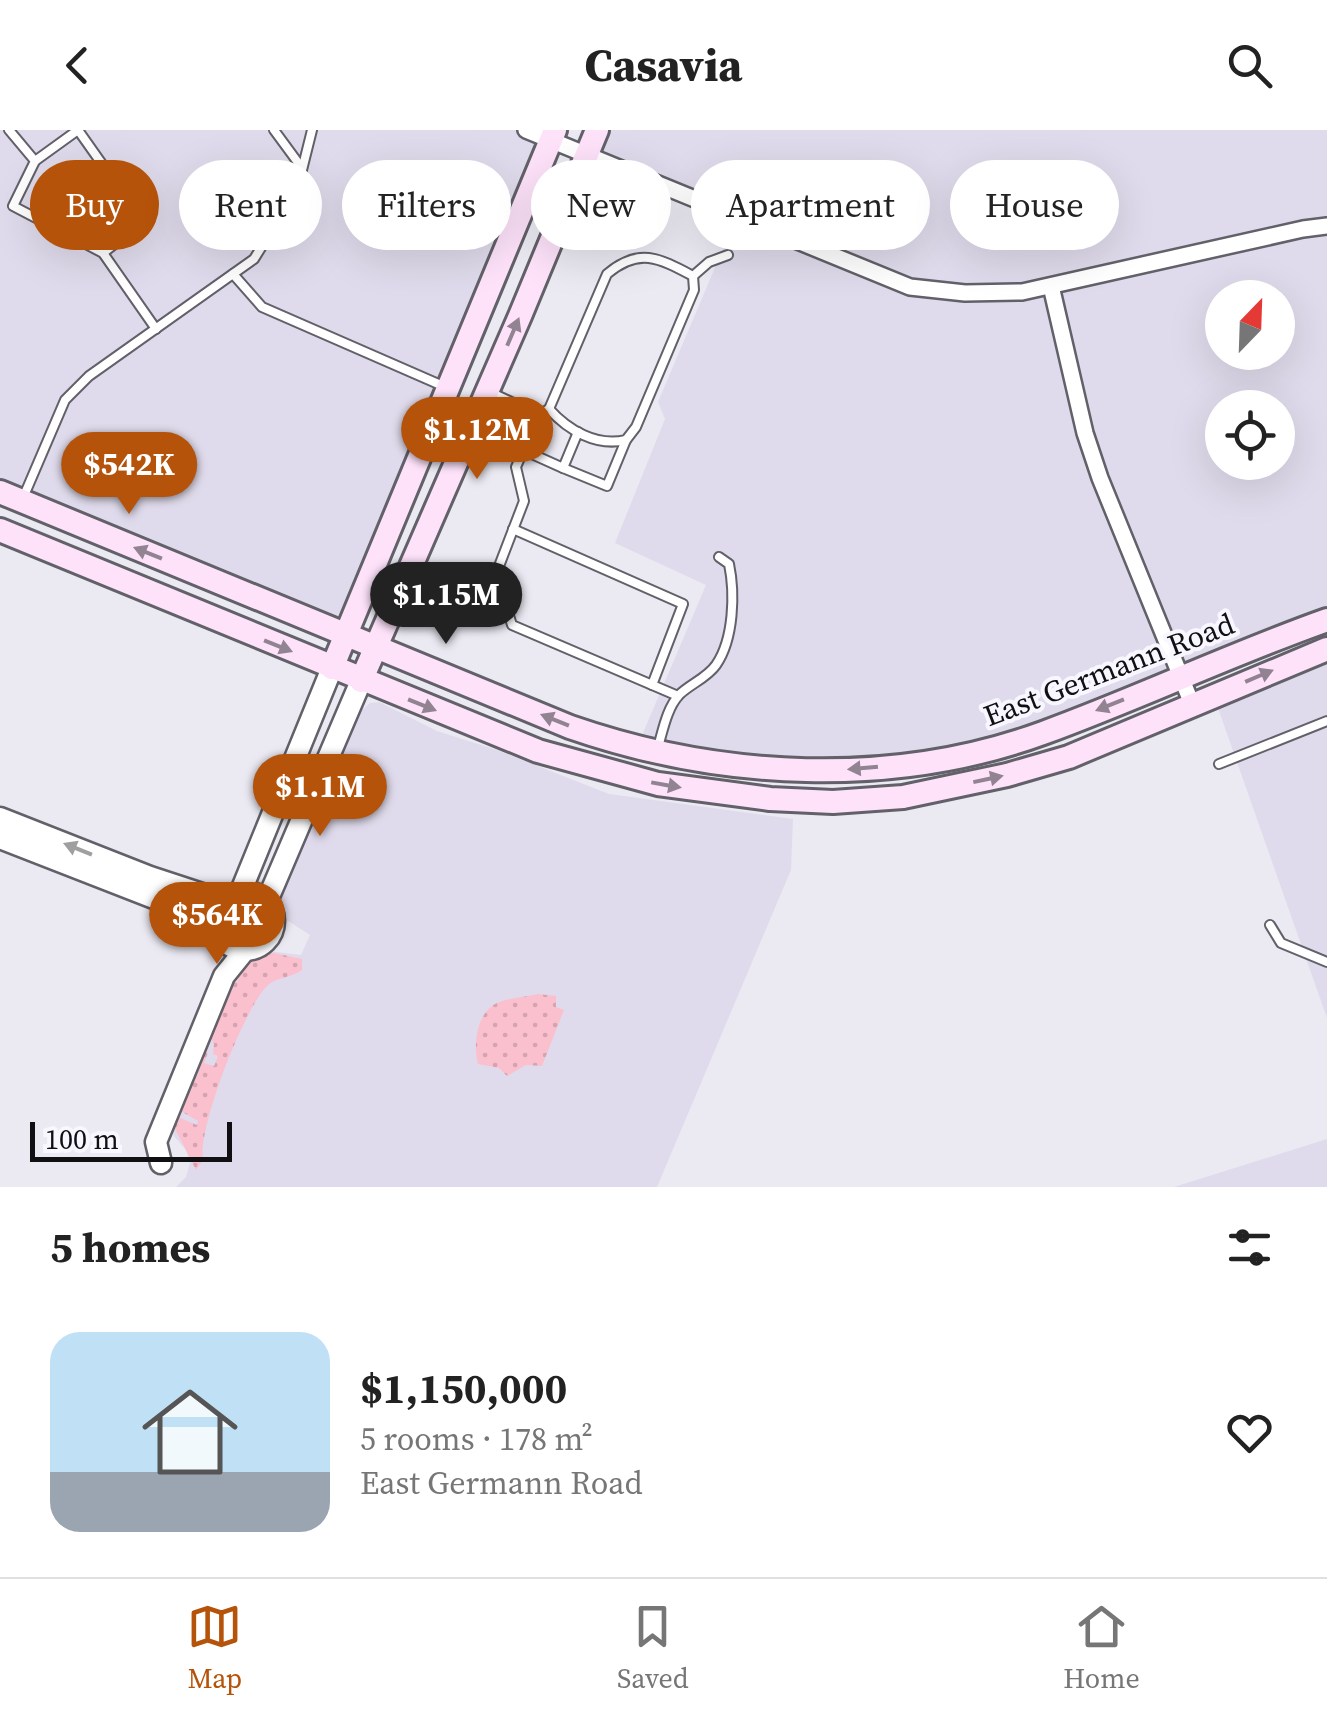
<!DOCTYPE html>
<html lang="en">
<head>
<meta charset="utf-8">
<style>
	body { margin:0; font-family:"Source Serif 4",serif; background:#f6f6f6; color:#222; height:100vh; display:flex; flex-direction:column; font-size:38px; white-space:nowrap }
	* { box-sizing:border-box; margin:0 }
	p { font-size:32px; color:#767676 }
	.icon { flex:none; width:55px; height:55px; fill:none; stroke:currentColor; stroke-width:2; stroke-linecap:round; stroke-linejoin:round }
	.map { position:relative; height:1057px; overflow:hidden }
	.details { display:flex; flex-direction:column; background:#fff; flex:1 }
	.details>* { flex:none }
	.banner { position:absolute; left:30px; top:30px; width:1268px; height:90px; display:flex; gap:20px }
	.needle { width:65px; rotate:23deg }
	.fabs { position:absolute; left:1205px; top:150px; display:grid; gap:20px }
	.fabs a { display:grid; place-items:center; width:90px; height:90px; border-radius:50%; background:#fff; box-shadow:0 10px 40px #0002; font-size:50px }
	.scale { position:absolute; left:30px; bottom:25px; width:202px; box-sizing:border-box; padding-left:10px; border:5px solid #100f12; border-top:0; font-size:28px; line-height:35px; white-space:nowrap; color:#100f12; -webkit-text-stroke:8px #f8f6fe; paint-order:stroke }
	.price { position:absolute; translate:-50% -85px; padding:0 22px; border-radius:35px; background:#b45309; color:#fff; font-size:32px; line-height:65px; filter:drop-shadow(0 2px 5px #0008) }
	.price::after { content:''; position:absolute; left:50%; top:60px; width:30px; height:22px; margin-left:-15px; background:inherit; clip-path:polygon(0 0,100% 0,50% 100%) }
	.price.current { background:#222; color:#fff }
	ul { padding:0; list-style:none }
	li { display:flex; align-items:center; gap:30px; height:250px; padding:0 50px }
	li span { display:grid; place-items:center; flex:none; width:280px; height:200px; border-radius:30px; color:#555 }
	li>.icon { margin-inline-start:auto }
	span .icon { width:120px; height:120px; fill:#fffc; stroke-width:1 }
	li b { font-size:42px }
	h2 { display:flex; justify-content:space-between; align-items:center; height:120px; padding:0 50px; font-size:42px }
	.chip { padding:0 35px; border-radius:45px; background:#fff; box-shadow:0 10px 40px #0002; font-size:35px; line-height:90px }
	.chip.current { background:#b45309; color:#fff }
	header { display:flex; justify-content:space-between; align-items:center; height:130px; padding:0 50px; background:#fff; font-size:45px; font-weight:800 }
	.tabs { display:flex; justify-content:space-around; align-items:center; height:140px; border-top:2px solid #e0e0e0; background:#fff; font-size:28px; color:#767676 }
	.tabs a { display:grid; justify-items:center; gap:5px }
	.tabs .current { color:#b45309 }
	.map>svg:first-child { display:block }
</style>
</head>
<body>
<header><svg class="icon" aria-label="back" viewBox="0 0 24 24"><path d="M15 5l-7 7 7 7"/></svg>Casavia<svg class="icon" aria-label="search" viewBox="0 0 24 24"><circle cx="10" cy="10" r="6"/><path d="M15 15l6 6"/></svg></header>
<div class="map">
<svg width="1327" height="1057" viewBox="0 0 1327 1057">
	<defs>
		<pattern id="grass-dots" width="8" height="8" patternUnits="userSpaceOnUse" patternTransform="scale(2.5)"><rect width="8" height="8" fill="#fbc0ce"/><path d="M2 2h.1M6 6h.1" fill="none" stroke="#d6a4b0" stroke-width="1.8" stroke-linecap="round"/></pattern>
	</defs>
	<rect width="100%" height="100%" fill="#ebe9f2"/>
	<g fill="#e0dbec" fill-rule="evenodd">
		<path d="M 0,0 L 554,0 L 346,504 L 0,362 Z"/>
		<path d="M 597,0 L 1327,0 L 1327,490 L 1040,604 L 849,639 L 637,617 L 706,455 L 615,413 L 665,289 L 658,272 L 736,88 L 586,25 ZM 1222,168 L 1278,168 L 1278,222 L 1222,222 ZM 1222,278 L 1278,278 L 1278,332 L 1222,332 Z"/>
		<path d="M 1327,533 L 1327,888 L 1218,578 Z"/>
		<path d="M 379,572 L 437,601 L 497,620 L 609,664 L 793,689 L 791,740 L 657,1057 L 176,1057 L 186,1047 L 190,1033 L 186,1020 L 174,1006 L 171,996 L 237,841 L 244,830 L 269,821 L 301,825 L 310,805 L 282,787 L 279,763 L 296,733 L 360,582 L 370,573 Z"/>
		<path d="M 1327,1009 L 1327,1057 L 1174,1057 Z"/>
	</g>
	<g fill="url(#grass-dots)">
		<path d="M 274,823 L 302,829 L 302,840 C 292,848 276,847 267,856 C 244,879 197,999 203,1030 L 196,1040 L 173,995 L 178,987 L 197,995 L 198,991 L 179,980 L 200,938 L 204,921 L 208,923 L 204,933 L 214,936 L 218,926 L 213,924 L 214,914 L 210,907 L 233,853 L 238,851 C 239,833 257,825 274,823 Z"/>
		<path d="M 538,864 L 556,866 L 556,877 L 564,880 L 542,936 L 526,935 L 507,946 L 499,938 L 478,934 C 473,915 476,883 497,873 C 508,868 525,867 538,864 Z"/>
	</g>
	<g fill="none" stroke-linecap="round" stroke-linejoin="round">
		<defs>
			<g id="service">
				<path d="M 9,0 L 35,31 L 13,76 L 103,123 L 156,199"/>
				<path d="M 78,0 L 143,92 L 103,123"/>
				<path d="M 274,0 L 302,38"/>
				<path d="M 35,31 L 78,0"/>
				<path d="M 233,144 L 262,177 L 443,256"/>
				<path d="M 492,263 L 539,285 L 516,337 L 524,371 L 496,444 L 512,495 L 678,566"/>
				<path d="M 549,279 C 568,300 596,317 626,310 L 636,297 L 694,160 L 693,146"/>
				<path d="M 539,285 L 549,279 L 607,144 C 639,117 659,128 693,146 L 709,132 L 728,125"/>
				<path d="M 523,320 L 563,338 L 578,302"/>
				<path d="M 563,338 L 607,356 L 626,310"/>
				<path d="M 23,368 L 65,270 L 89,246 L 254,129 L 285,79 L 301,44 L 312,0"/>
				<path d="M 513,399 L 683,474 L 652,555"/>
				<path d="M 658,617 C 663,600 667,578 679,565 C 690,554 707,548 716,535 C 734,509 735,463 729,434 L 719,427"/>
				<path d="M 1219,634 L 1327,591"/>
				<path d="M 1270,795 L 1281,813 L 1327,832"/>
			</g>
			<g id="minor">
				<path d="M 526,0 L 910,157 L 965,163 L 1022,162 L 1303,99 L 1327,96"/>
				<path d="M 1051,156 L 1085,303 L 1100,348 L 1192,574"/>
			</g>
			<g id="tertiary">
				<path d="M 0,688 L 150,747 L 214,768 L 226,768"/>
				<path d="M 0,708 L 195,784 L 217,800"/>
				<path d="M 241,761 L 332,538"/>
				<circle cx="245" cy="791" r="29"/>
				<path d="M 267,771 L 361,551"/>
				<path d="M 161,1033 L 156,1012 L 224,846 L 245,820"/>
			</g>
			<g id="secondary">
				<path d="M 0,362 L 570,597 C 720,649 892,658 1043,603 C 1139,568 1231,524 1327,490"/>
				<path d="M 0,400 L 538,621 L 658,654 L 770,669 L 833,672 L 903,667 L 1007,645 L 1069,627 L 1327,519"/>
				<path d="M 332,538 L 555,0"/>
				<path d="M 361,551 L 520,186 L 597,0"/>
			</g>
		</defs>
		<use href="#service" stroke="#626068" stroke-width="12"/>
		<use href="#minor" stroke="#626068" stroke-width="20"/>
		<use href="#tertiary" stroke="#626068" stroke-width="25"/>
		<use href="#secondary" stroke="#626068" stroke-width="28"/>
		<use href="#service" stroke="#fff" stroke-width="8"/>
		<use href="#minor" stroke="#fff" stroke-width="15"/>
		<use href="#tertiary" stroke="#fff" stroke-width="20"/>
		<use href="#secondary" stroke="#fde2fa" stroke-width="22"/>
	</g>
	<defs><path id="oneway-solid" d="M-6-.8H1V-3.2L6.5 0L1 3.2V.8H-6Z" transform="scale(2.5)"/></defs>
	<g fill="#928392">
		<use href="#oneway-solid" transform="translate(513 202) rotate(-67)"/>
		<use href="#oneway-solid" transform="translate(148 423) rotate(-158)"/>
		<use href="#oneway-solid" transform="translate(278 516) rotate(22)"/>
		<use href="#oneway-solid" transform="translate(1259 546) rotate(-23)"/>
		<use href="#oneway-solid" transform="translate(422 575) rotate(22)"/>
		<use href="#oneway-solid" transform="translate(1110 575) rotate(158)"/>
		<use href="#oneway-solid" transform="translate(555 590) rotate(-158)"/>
		<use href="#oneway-solid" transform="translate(863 638) rotate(175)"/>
		<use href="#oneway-solid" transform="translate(988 649) rotate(-12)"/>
		<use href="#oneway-solid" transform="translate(666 655) rotate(10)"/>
	</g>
	<use fill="#9f9fa0" href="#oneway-solid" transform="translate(78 719) rotate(-158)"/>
	<g text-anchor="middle" stroke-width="8" stroke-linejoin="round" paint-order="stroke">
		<g font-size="30" fill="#100f12" stroke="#f8f6fe">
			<text transform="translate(1109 540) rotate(-21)" y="10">East Germann Road</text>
		</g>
	</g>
</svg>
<div class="fabs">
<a><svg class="needle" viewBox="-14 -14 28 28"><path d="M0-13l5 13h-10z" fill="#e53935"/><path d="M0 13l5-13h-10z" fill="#767676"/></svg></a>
<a><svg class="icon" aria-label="locate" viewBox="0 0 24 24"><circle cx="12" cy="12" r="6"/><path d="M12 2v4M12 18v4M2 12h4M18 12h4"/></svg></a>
</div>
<div class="scale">100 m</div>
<b class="price" style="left:477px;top:352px">$1.12M</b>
<b class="price" style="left:129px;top:387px">$542K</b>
<b class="price current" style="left:446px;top:517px">$1.15M</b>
<b class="price" style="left:320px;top:709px">$1.1M</b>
<b class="price" style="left:217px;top:837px">$564K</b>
<div class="banner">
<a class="chip current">Buy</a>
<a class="chip">Rent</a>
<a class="chip">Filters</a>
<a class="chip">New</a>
<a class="chip">Apartment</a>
<a class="chip">House</a>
</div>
</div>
<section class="details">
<h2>5 homes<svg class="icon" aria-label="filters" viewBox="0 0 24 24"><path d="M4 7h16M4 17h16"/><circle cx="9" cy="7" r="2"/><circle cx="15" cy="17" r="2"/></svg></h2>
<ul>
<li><span style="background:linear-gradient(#bfe0f5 70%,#9aa5b1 0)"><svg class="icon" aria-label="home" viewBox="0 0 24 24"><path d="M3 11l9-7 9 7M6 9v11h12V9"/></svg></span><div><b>$1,150,000</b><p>5 rooms · 178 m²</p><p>East Germann Road</p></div><svg class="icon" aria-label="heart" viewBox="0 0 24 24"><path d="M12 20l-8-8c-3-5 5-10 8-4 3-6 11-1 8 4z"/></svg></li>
</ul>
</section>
<nav class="tabs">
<a class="current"><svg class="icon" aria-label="map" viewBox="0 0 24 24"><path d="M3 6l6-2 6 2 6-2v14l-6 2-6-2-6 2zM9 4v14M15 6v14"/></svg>Map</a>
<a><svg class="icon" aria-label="saved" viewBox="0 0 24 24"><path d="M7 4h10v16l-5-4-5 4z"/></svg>Saved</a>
<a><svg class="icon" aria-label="home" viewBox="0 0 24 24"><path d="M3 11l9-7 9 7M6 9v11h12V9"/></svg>Home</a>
</nav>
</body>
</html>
